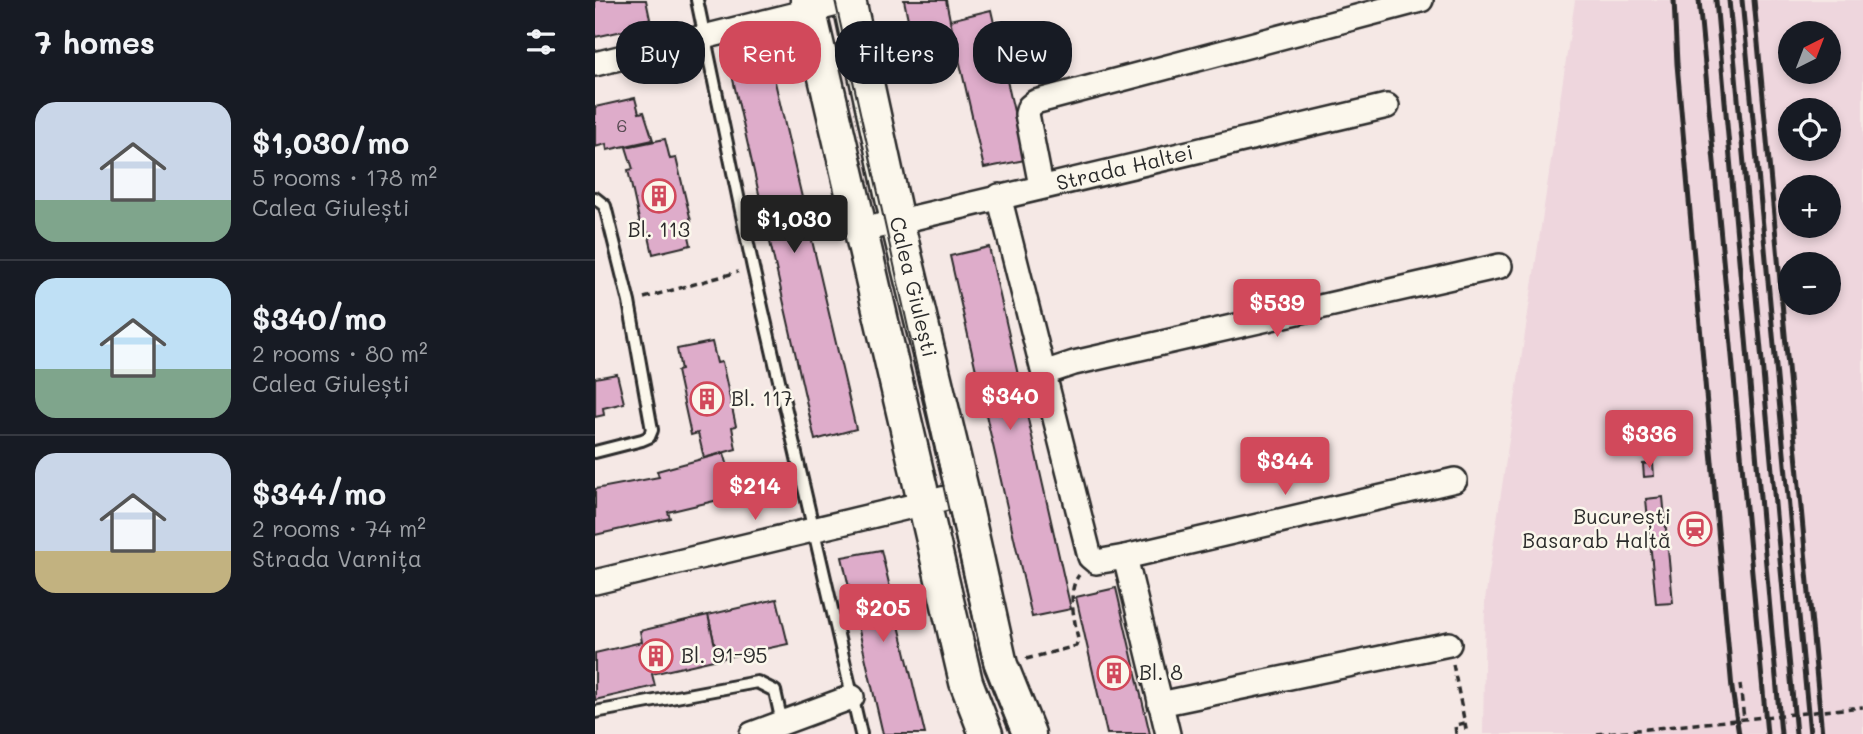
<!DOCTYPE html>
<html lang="en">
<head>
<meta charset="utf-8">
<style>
	body { margin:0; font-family:Mali,sans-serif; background:#20242c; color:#f1f3f6; height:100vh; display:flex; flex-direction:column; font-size:26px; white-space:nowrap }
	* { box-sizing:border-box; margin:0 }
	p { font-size:23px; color:#9ea1a6 }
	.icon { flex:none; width:38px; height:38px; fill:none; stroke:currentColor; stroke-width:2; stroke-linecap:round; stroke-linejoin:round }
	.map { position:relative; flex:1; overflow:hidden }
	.drawer { display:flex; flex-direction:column; background:#171b24; width:595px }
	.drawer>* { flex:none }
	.guide { position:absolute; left:21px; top:21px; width:665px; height:63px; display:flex; gap:14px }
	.needle { width:46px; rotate:42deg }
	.tools { position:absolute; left:1183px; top:21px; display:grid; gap:14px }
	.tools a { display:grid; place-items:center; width:63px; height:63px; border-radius:50%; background:#171b24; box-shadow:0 4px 10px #0003; font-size:35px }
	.price { position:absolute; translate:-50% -60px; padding:0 16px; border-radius:7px; background:#d1495b; color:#fff; font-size:23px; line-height:46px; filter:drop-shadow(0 2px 4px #0008) }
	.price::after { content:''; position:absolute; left:50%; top:42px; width:21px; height:16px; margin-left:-10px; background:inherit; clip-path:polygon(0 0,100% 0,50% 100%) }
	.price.selected { background:#222; color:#fff }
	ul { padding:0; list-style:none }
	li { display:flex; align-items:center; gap:21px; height:175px; padding:0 35px }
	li+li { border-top:2px solid #363941 }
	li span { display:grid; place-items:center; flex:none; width:196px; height:140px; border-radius:21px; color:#555 }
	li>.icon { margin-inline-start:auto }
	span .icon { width:84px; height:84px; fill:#fffc; stroke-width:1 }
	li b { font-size:30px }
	h2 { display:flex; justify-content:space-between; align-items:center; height:84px; padding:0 35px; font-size:30px }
	.tag { padding:0 24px; border-radius:28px; background:#171b24; box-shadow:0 4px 10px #0003; font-size:24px; line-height:63px }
	.tag.selected { background:#d1495b; color:#fff }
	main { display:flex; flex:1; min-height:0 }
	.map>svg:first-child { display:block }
</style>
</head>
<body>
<main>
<section class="drawer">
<h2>7 homes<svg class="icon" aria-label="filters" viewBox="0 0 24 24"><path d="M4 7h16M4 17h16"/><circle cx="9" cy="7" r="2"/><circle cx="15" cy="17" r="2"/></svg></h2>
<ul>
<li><span style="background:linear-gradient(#c9d6e8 70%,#7fa58c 0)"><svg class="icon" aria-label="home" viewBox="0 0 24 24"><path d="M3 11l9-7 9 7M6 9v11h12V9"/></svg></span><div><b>$1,030/mo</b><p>5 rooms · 178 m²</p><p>Calea Giulești</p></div></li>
<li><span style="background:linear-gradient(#bfe0f5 65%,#7fa58c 0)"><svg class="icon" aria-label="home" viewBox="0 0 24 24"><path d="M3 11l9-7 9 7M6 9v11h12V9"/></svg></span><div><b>$340/mo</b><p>2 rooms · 80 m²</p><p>Calea Giulești</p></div></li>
<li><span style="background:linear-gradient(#c9d6e8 70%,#c2b280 0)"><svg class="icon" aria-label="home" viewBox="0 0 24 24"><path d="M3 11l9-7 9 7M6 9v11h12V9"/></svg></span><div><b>$344/mo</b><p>2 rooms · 74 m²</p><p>Strada Varnița</p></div></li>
</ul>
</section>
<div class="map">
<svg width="1268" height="734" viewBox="0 0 1268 734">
	<rect width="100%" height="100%" fill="#f5e8e5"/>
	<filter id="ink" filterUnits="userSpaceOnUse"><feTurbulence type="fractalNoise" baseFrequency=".0143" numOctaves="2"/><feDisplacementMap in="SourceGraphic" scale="14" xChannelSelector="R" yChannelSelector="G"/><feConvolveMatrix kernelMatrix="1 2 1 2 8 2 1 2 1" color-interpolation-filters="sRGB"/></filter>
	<g filter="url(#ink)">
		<path fill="#eed6dd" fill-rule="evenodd" d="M 980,0 L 1268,0 L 1268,734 L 888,734 L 890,600 ZM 1195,33 L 1234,33 L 1234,72 L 1195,72 ZM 1195,110 L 1234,110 L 1234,149 L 1195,149 ZM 1195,187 L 1234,187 L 1234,226 L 1195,226 ZM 1195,264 L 1234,264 L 1234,303 L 1195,303 Z"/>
		<g fill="#deacca" stroke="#2b2b2b" stroke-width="2">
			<path d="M 0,0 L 51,0 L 55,19 L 36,22 L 37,29 L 0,37 Z"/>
			<path d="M 309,0 L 351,0 L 358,35 L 318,43 Z"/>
			<path d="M 396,10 L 430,160 L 389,168 L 355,20 Z"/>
			<path d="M 177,69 L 261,429 L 220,440 L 137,75 Z"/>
			<path d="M 40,98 L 44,113 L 49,112 L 58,140 L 12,150 L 11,144 L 0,147 L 0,107 Z"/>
			<path d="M 70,139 L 75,159 L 81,158 L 96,221 L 91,223 L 96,245 L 58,254 L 53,232 L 47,233 L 33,170 L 38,169 L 31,147 Z"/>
			<path d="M 394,247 L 476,609 L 437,617 L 355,256 Z"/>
			<path d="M 117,342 L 122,363 L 127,362 L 141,426 L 137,427 L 141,449 L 109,458 L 103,433 L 96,435 L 82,371 L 86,370 L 82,349 Z"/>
			<path d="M 22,374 L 29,403 L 8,408 L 9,415 L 0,417 L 0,378 Z"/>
			<path d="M 129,453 L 137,480 L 132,481 L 136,497 L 73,512 L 75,518 L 0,535 L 0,489 L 64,477 L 62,471 Z"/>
			<path d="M 1058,463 L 1059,476 L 1049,477 L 1048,464 Z"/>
			<path d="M 1068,497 L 1078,603 L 1061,604 L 1051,499 Z"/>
			<path d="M 286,550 L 330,734 L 288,734 L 247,557 Z"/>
			<path d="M 521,588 L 555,734 L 512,734 L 481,597 Z"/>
			<path d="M 182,599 L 193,644 L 123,659 L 113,615 Z"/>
			<path d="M 113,615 L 123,659 L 57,674 L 60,686 L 0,700 L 0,653 L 47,642 L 45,631 Z"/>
		</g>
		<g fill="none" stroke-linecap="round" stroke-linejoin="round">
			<defs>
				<g id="lane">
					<path d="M 102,0 L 158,268 L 266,734"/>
					<path d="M 0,198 L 10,206 L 34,302 L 57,430 L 54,437 L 47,440 L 0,452"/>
					<path d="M 0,712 L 162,682 L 180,691 L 187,723"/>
				</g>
				<g id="street">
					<path d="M 0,64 L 254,1"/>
					<path d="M 446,186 L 432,114 L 434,107 L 440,102 L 826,0"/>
					<path d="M 404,196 L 495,557 L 501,562 L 530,557 L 573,734"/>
					<path id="s1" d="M 267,230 L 792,106"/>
					<path d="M 449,373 L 479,363 L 905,266"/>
					<path d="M 530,557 L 860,480"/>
					<path d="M 0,582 L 368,494"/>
					<path d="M 565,704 L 854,644"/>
					<path d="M 157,734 L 257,697"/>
				</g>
				<g id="secondary">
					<path d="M 212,0 L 371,682 L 391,734"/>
					<path id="s2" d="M 254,0 L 302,221 L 368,494 L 406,665 L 434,734"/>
				</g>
			</defs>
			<use href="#lane" stroke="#2b2b2b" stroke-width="16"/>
			<use href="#street" stroke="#2b2b2b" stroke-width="28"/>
			<use href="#secondary" stroke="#2b2b2b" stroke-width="37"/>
			<g stroke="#2b2b2b" stroke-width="3.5" stroke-dasharray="7 5" stroke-linecap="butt">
				<path d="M 49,298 L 143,272"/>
				<path d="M 431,659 L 481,646 L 483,640 C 480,619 471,592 484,575"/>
				<path d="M 858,664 L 872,734"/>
				<path d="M 1145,684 L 1149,719"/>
				<path d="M 861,734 L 860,725 L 870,723"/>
			</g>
			<use href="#lane" stroke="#fbf7ec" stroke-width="10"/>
			<use href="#street" stroke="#fbf7ec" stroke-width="23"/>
			<use href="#secondary" stroke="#fbf7ec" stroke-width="32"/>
			<path stroke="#2b2b2b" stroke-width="2" d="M 240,0 L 388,664 L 416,734"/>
			<g stroke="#2b2b2b" stroke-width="5">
				<path d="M 1079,0 L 1082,64 L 1137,689 L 1144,734"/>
				<path d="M 1104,0 L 1172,734"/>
				<path d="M 1121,0 L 1186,734"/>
				<path d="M 1134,0 L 1201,734"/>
				<path d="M 1147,0 L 1215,734"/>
				<path d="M 1159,0 L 1227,734"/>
			</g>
			<path stroke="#2b2b2b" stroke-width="3.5" stroke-dasharray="7 5" stroke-linecap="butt" d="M 1002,734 L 1268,707"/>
		</g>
	</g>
	<defs>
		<symbol id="building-ring" viewBox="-11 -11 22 22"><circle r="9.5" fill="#fbf7ec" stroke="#d1495b" stroke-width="1.5"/><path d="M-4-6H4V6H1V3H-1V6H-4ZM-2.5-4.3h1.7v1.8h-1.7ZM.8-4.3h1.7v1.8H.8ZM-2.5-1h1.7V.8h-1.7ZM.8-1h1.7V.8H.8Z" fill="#d1495b"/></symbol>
		<symbol id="station-ring" viewBox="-11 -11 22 22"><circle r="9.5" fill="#fbf7ec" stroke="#d1495b" stroke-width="1.5"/><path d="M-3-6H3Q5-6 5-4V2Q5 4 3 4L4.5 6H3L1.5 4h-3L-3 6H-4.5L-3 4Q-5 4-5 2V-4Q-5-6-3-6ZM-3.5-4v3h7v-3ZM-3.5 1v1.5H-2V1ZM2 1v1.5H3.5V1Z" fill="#d1495b"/></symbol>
	</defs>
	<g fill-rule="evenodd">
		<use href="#building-ring" x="45" y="177" width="38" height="38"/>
		<use href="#building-ring" x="93" y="380" width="38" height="38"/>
		<use href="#station-ring" x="1081" y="510" width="38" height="38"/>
		<use href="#building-ring" x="42" y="637" width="38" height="38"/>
		<use href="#building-ring" x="500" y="654" width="38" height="38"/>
	</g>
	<g text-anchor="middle" stroke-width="5" stroke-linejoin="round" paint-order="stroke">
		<g font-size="18" fill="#584b53">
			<text x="27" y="132">6</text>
		</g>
		<g font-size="21" fill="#2b2b2b" stroke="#fbf7ec">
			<text dy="7" stroke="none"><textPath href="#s1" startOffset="270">Strada Haltei</textPath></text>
			<text dy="7" stroke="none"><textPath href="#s2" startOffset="294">Calea Giulești</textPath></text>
		</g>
		<g font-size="21" fill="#2b2b2b" stroke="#fbf7ec" text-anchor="start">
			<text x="64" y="237" text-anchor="middle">Bl. 113</text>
			<text x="136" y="406">Bl. 117</text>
			<text x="1076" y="524" text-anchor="end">București<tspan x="1076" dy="24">Basarab Haltă</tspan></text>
			<text x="86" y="663">Bl. 91-95</text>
			<text x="544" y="680">Bl. 8</text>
		</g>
	</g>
</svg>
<div class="tools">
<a><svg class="needle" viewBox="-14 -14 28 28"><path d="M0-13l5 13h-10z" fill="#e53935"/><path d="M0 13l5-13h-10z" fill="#9ea1a6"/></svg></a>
<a><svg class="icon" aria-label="locate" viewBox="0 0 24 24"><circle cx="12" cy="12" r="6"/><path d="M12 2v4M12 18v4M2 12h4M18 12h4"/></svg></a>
<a>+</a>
<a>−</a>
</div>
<b class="price selected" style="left:199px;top:255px">$1,030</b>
<b class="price" style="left:682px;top:339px">$539</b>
<b class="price" style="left:415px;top:432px">$340</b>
<b class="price" style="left:1054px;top:470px">$336</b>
<b class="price" style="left:690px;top:497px">$344</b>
<b class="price" style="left:160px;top:522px">$214</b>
<b class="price" style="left:288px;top:644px">$205</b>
<div class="guide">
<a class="tag">Buy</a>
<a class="tag selected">Rent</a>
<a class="tag">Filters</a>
<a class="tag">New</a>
</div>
</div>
</main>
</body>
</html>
